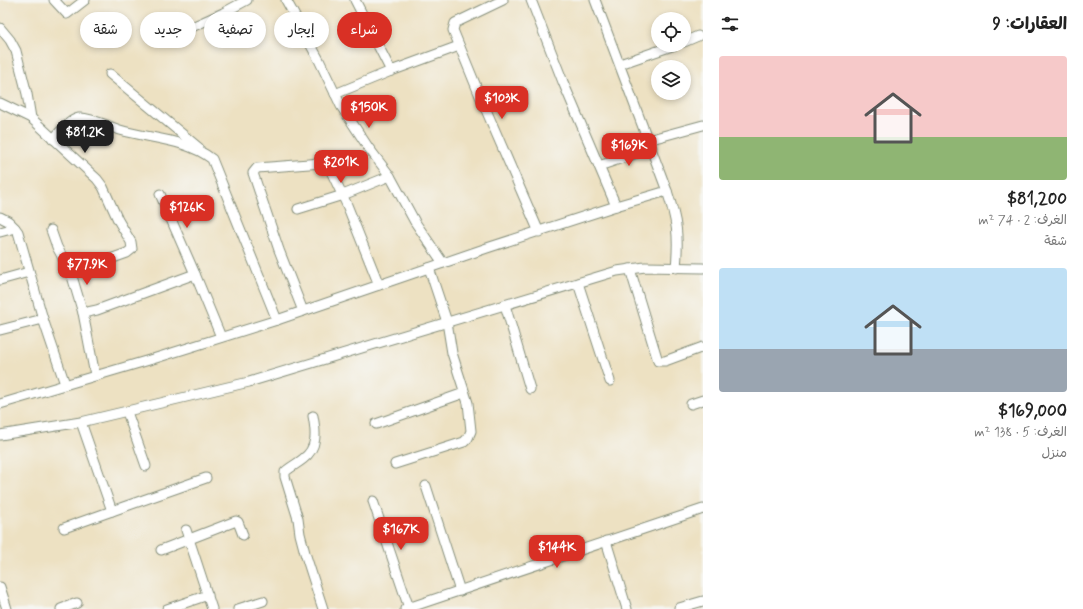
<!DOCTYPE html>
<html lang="ar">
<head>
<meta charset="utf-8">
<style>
	body { margin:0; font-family:Mynerve,"Playpen Sans Arabic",sans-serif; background:#f2f2f2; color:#222; direction:rtl; height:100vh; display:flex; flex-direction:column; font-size:15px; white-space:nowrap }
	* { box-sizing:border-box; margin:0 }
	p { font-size:13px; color:#767676 }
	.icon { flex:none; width:22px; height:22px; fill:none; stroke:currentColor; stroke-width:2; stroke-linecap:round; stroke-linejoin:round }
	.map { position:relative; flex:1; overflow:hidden; direction:ltr }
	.drawer { display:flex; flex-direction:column; background:#fff; width:380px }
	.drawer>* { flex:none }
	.hud { position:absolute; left:12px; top:12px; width:380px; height:36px; direction:rtl; display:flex; gap:8px }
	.buttons { position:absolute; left:651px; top:12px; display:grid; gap:8px }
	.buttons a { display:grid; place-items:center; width:40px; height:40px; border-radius:50%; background:#fff; box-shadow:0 2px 6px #0003; font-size:20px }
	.price { position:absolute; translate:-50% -34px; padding:0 9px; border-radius:8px; background:#d93025; color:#fff; font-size:13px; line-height:26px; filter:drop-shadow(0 1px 2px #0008) }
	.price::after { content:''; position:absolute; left:50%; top:24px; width:12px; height:9px; margin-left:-6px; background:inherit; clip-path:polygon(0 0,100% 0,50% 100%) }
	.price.selected { background:#222; color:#fff }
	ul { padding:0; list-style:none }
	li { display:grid; align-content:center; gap:8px; height:212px; padding:0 16px }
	li span { display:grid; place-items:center; height:124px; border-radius:4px; color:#555 }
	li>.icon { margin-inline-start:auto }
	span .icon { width:72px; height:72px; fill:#fffc; stroke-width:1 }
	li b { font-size:17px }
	h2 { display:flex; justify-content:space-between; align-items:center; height:48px; padding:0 16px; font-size:17px }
	.chip { padding:0 14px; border-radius:18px; background:#fff; box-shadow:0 2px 6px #0003; font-size:14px; line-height:36px }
	.chip.selected { background:#d93025; color:#fff }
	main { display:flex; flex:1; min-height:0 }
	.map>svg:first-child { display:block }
</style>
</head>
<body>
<main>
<section class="drawer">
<h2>العقارات: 9<svg class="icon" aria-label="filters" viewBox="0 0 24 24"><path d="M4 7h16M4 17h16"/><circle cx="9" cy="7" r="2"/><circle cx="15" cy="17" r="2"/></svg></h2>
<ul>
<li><span style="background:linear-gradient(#f6c9c9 65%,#8fb573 0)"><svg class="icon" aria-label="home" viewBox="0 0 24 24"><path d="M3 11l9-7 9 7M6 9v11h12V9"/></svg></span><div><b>$81,200</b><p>الغرف: 2 · 74 m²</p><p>شقة</p></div></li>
<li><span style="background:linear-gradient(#bfe0f5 65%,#9aa5b1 0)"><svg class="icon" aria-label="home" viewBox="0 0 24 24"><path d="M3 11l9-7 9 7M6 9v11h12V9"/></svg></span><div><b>$169,000</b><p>الغرف: 5 · 138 m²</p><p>منزل</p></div></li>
</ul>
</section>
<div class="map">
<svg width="703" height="609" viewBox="0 0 703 609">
	<rect width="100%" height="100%" fill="#f6f6f2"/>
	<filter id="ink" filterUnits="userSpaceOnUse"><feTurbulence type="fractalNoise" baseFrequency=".025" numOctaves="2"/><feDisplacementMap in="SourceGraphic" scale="8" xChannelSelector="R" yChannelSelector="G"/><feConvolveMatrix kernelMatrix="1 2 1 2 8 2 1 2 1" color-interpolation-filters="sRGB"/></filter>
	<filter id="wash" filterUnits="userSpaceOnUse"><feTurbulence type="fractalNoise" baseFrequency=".012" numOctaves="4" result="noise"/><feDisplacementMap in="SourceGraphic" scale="16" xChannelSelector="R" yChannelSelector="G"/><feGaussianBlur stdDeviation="0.9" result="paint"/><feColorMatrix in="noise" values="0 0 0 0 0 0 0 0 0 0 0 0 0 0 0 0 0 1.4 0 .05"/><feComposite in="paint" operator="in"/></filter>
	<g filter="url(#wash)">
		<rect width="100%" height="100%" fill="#ede1c2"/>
	</g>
	<g filter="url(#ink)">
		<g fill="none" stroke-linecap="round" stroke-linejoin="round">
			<defs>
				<g id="minor">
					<path d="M 54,0 L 67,14 L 85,0"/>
					<path d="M 286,0 L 319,60 L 341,106 L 368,147 L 390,176 L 415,222 L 443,263"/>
					<path d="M 355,0 L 391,71"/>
					<path d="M 503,0 L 455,23 L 453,30 L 480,96 L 539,232"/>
					<path d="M 531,0 L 563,82 L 616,206"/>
					<path d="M 169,22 L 172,28 L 183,31 L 223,13 L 247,0"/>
					<path d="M 0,28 L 10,40 L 16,51 L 27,94 L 31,118"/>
					<path d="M 684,42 L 698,36"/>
					<path d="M 620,64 L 675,45"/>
					<path d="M 110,74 L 199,148"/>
					<path d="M 335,94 L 391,71 L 459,46"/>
					<path d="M 0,103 L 31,118 L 97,179 L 103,187 L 118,220 L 131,242 L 132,249 L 127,253 L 71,273 L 83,313"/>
					<path d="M 53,139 C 60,132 69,120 79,118 C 91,117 109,127 120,130 C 151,139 186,139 212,159 L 277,320"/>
					<path d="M 648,140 L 703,125"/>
					<path d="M 599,166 L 652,148"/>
					<path d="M 667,191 C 677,221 679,235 676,268"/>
					<path d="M 160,194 L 195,274"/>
					<path d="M 298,209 L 343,195 L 390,176"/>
					<path d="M 0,217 L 8,221 L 15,228"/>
					<path d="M 51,230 L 57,247 L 71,273"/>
					<path d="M 0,232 L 15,228 L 18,232 L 43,319"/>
					<path d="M 630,269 L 658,361 L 665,361 L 703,347"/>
					<path d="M 0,280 L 29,272"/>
					<path d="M 578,283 L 610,381"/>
					<path d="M 505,305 L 530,389"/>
					<path d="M 303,311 L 279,250 L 253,173 L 257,168 L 322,163 L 326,164 L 329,167 L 347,205 L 379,285"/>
					<path d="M 0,330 L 43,319 L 65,384"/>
					<path d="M 95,375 L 83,313 L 97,310 L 195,274 L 221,337"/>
					<path d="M 0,404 L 156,358 L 277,320 L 487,248 L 616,206 L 667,191 L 595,0"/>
					<path d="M 691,404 L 703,400"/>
					<path d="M 127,412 L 146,466"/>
					<path d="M 313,416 C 316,432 318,448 303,459 C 297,464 290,467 285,472 L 285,477 L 298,519 L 300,534 L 305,553 L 323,609"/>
					<path d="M 81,422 L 112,511 L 206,478"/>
					<path d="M 376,424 L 464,393"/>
					<path d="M 0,435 L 81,422 L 249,382 L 617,271 L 645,267 L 703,268"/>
					<path d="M 395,464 L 464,442 L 468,438 L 471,431 L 468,403 L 452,353 L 447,322 L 429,268"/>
					<path d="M 426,486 L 460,591"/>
					<path d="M 373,501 L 409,608"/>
					<path d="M 64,528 L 112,511"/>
					<path d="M 186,530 L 212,609"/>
					<path d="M 606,541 L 627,609"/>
					<path d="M 161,550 L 236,521 L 238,522 L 243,535"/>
					<path d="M 0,587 L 7,609"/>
					<path d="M 679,608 L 703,601"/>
					<path d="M 61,609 L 77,603"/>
					<path d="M 167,609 L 208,595"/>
					<path d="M 238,609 L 263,601"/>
					<path d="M 405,609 L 703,509"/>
				</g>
			</defs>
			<use href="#minor" stroke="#868f7b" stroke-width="11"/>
			<use href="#minor" stroke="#fff" stroke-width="9"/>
		</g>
	</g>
</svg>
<div class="buttons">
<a><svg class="icon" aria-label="locate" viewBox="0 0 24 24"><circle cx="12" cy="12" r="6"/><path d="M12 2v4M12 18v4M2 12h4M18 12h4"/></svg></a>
<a><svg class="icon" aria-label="layers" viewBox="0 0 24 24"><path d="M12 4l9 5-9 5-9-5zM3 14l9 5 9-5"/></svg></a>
</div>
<b class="price" style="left:502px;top:120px">$103K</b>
<b class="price" style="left:369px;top:129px">$150K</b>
<b class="price selected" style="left:85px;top:154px">$81.2K</b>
<b class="price" style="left:629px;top:167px">$169K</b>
<b class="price" style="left:341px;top:184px">$201K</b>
<b class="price" style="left:187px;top:229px">$126K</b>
<b class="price" style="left:87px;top:286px">$77.9K</b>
<b class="price" style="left:401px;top:551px">$167K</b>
<b class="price" style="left:557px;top:569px">$144K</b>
<div class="hud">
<a class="chip selected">شراء</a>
<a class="chip">إيجار</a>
<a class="chip">تصفية</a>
<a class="chip">جديد</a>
<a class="chip">شقة</a>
</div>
</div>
</main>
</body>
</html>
